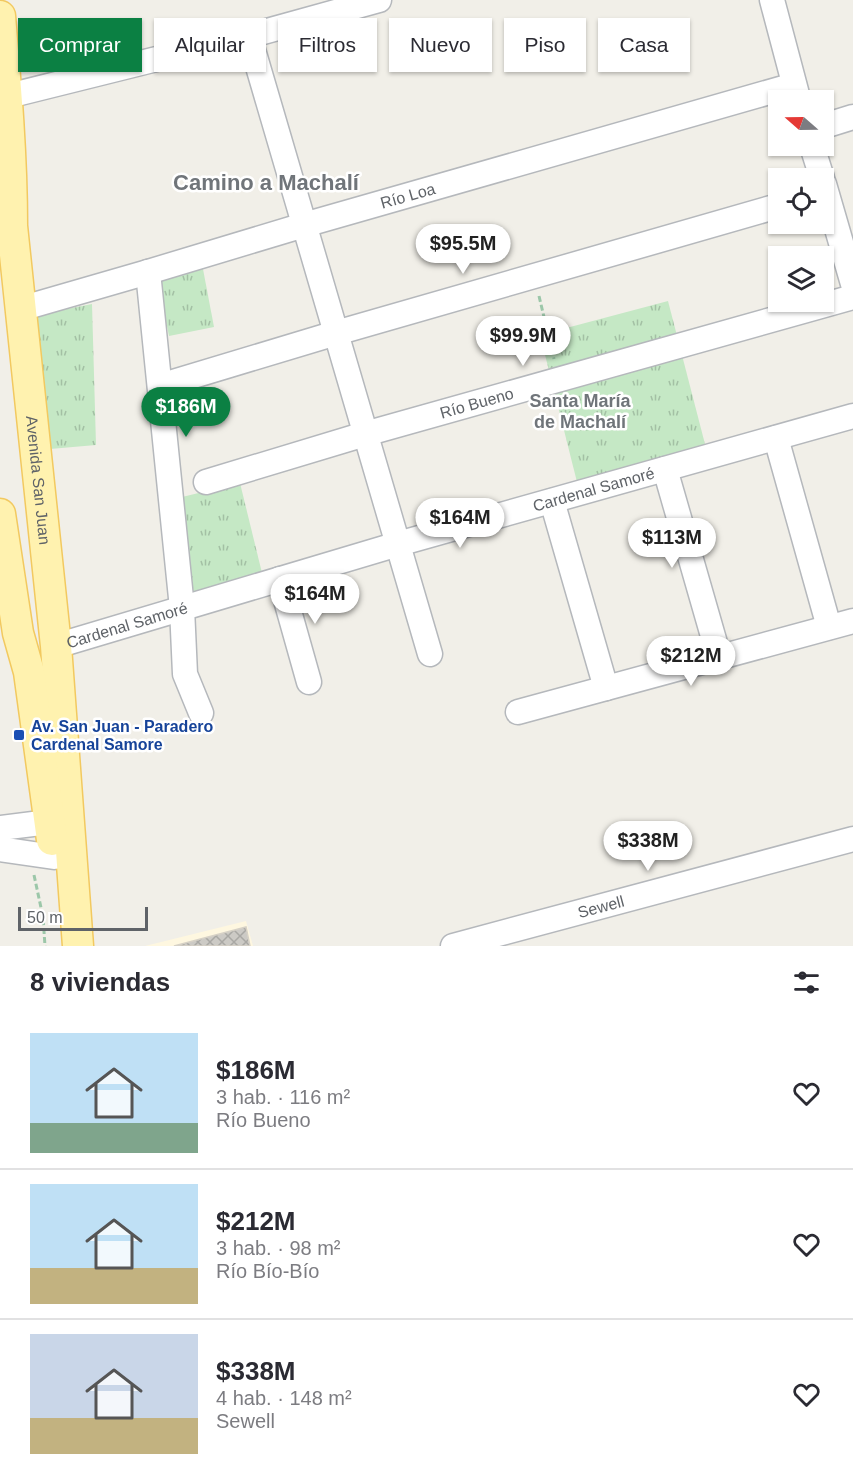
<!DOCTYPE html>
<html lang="es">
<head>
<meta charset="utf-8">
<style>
	body { margin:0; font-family:Helvetica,sans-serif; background:#f2f2f3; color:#2b2b33; height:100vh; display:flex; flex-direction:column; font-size:22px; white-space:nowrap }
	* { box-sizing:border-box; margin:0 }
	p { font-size:20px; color:#7c7c81 }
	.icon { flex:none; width:33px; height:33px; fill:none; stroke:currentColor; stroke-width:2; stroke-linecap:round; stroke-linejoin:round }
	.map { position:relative; height:946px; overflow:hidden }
	.sheet { display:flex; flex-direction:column; background:#fff; flex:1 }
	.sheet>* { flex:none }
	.banner { position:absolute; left:18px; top:18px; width:818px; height:54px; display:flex; gap:12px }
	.needle { width:39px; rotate:290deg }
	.controls { position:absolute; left:768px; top:90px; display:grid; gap:12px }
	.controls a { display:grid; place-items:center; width:66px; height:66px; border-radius:0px; background:#fff; box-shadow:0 2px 4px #0004; font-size:30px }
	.scale { position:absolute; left:18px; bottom:15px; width:130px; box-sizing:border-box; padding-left:6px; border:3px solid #5f6368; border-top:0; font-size:16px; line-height:21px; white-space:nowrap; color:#5f6368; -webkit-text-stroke:4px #fff; paint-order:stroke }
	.price { position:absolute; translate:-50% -51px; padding:0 14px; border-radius:21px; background:#fff; color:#222; font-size:20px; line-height:39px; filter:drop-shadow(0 2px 3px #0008) }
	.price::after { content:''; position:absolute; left:50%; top:36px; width:18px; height:14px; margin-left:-9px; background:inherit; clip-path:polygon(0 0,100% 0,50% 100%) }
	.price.active { background:#0b8043; color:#fff }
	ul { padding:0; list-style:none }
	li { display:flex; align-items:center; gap:18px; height:150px; padding:0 30px }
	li+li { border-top:2px solid #e1e1e2 }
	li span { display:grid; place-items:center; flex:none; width:168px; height:120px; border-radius:0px; color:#555 }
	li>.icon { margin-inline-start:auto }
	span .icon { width:72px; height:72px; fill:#fffc; stroke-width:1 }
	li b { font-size:26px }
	h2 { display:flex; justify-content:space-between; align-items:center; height:72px; padding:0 30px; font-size:26px }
	.chip { padding:0 21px; border-radius:0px; background:#fff; box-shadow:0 2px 4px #0004; font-size:21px; line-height:54px }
	.chip.active { background:#0b8043; color:#fff }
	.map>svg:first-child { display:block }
</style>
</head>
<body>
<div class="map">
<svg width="853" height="946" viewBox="0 0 853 946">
	<defs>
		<pattern id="park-tufts" width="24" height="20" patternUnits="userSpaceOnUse" patternTransform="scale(1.5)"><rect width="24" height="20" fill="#c5e8c5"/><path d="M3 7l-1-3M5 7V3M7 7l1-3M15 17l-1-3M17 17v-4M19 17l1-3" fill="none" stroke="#a3c0a4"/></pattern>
		<pattern id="building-cross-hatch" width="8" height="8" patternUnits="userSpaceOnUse" patternTransform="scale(1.5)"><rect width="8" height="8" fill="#cccac5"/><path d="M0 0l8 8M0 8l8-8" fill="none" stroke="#a9a8a4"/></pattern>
	</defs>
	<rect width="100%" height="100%" fill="#f1efe8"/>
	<path fill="#fef7e0" d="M 246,921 L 253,946 L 145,946 Z"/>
	<g fill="url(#park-tufts)">
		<path d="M 203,269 L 214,327 L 169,336 L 157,278 Z"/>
		<path d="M 668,301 L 706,448 L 578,486 L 540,335 Z"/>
		<path d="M 92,304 L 96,445 L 50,449 L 37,315 Z"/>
		<path d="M 240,483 L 262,573 L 194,596 L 182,497 Z"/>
	</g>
	<path fill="url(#building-cross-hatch)" stroke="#d6d1c6" stroke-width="1.5" d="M 246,927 L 250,946 L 174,946 Z"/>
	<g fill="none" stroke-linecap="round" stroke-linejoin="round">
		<defs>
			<g id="minor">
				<path d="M 772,0 L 798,98"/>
				<path d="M 249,36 L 430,654"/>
				<path d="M 0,98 L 249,36 L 379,0"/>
				<path d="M 824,126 L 853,117"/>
				<path d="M 812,146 L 822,178"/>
				<path d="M 824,184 L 853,284"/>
				<path d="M 148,272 L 182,608 L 185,674 L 201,713"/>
				<path id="s1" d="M 20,309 L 148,272 L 304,225 L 794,85"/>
				<path d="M 160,386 L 336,333 L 778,206"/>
				<path d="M 776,438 L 829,627"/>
				<path d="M 665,469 L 719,657"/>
				<path id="s2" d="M 206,482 L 365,434 L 853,297"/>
				<path d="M 552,501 L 606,688"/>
				<path d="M 280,579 L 309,682"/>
				<path id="s3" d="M 56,646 L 398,544 L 853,416"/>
				<path d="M 518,712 L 853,621"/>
				<path d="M 0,828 L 49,822"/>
				<path d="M 0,849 L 54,857"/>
				<path id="s4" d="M 453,946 L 853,839"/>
			</g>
			<g id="major">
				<path id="s5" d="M 0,16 C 6,86 12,156 12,226 L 56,646 L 78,946"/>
				<path d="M 0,514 L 18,633 L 29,672 L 52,840"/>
			</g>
		</defs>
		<use href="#minor" stroke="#b5b8bc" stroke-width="27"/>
		<use href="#major" stroke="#f2c960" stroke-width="33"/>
		<g stroke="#9cc7a9" stroke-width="3" stroke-dasharray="6 3" stroke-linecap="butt">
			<path d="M 539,296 L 554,359"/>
			<path d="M 34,875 L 43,917 L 45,946"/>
		</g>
		<use href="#minor" stroke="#fff" stroke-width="24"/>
		<use href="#major" stroke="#fff2af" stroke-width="30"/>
	</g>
	<rect fill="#1a4fb4" stroke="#fff" stroke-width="2" x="13" y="729" width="12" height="12" rx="3"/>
	<g text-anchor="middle" stroke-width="5" stroke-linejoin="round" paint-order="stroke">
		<g font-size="16" fill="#5f6368" stroke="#fff">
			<text dy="6" stroke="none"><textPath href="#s1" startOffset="404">Río Loa</textPath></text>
			<text dy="6" stroke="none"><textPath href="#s2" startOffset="282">Río Bueno</textPath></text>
			<text dy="6" stroke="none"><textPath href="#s5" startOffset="466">Avenida San Juan</textPath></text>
			<text dy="6" stroke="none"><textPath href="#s3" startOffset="560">Cardenal Samoré</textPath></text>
			<text dy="6" stroke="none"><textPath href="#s3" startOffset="74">Cardenal Samoré</textPath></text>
			<text dy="6" stroke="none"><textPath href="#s4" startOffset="153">Sewell</textPath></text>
		</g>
		<g font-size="16" font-weight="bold" fill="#164399" stroke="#fff" text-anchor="start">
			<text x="31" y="732">Av. San Juan - Paradero<tspan x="31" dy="18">Cardenal Samore</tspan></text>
		</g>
		<g font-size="18" font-weight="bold" fill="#70757a" stroke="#fff">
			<text x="580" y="407">Santa María<tspan x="580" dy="21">de Machalí</tspan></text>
		</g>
		<g font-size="22" font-weight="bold" fill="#70757a" stroke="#fff">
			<text x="266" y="190">Camino a Machalí</text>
		</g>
	</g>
</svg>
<div class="controls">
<a><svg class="needle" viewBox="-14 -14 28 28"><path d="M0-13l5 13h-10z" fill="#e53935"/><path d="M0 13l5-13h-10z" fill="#7c7c81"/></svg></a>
<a><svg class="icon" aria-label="locate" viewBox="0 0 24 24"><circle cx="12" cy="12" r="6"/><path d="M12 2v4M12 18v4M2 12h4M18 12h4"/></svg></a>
<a><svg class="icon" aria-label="layers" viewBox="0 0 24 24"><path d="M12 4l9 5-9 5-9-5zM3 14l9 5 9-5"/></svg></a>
</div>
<div class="scale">50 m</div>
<b class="price" style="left:463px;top:275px">$95.5M</b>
<b class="price" style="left:523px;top:367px">$99.9M</b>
<b class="price active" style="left:186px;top:438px">$186M</b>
<b class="price" style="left:460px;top:549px">$164M</b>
<b class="price" style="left:672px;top:569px">$113M</b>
<b class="price" style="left:315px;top:625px">$164M</b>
<b class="price" style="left:691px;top:687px">$212M</b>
<b class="price" style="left:648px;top:872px">$338M</b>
<div class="banner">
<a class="chip active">Comprar</a>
<a class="chip">Alquilar</a>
<a class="chip">Filtros</a>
<a class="chip">Nuevo</a>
<a class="chip">Piso</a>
<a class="chip">Casa</a>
</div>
</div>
<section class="sheet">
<h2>8 viviendas<svg class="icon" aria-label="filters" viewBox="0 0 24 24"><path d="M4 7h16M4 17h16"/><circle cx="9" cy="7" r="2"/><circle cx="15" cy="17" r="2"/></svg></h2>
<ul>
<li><span style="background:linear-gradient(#bfe0f5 75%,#7fa58c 0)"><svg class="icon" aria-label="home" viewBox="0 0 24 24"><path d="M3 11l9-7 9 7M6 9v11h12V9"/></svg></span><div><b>$186M</b><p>3 hab. · 116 m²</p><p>Río Bueno</p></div><svg class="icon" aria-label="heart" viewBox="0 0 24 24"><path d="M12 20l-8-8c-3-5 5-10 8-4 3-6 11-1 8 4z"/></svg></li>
<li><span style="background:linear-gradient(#bfe0f5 70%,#c2b280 0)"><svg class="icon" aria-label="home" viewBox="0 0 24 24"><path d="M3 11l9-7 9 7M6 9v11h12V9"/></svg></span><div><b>$212M</b><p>3 hab. · 98 m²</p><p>Río Bío-Bío</p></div><svg class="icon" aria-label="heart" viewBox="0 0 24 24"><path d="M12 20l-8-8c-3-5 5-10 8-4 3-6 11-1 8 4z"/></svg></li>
<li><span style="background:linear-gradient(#c9d6e8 70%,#c2b280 0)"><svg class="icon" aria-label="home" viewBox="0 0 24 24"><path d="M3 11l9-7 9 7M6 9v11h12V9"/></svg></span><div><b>$338M</b><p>4 hab. · 148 m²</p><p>Sewell</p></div><svg class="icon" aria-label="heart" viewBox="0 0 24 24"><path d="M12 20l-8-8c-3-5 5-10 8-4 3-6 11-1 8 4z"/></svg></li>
</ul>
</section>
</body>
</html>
